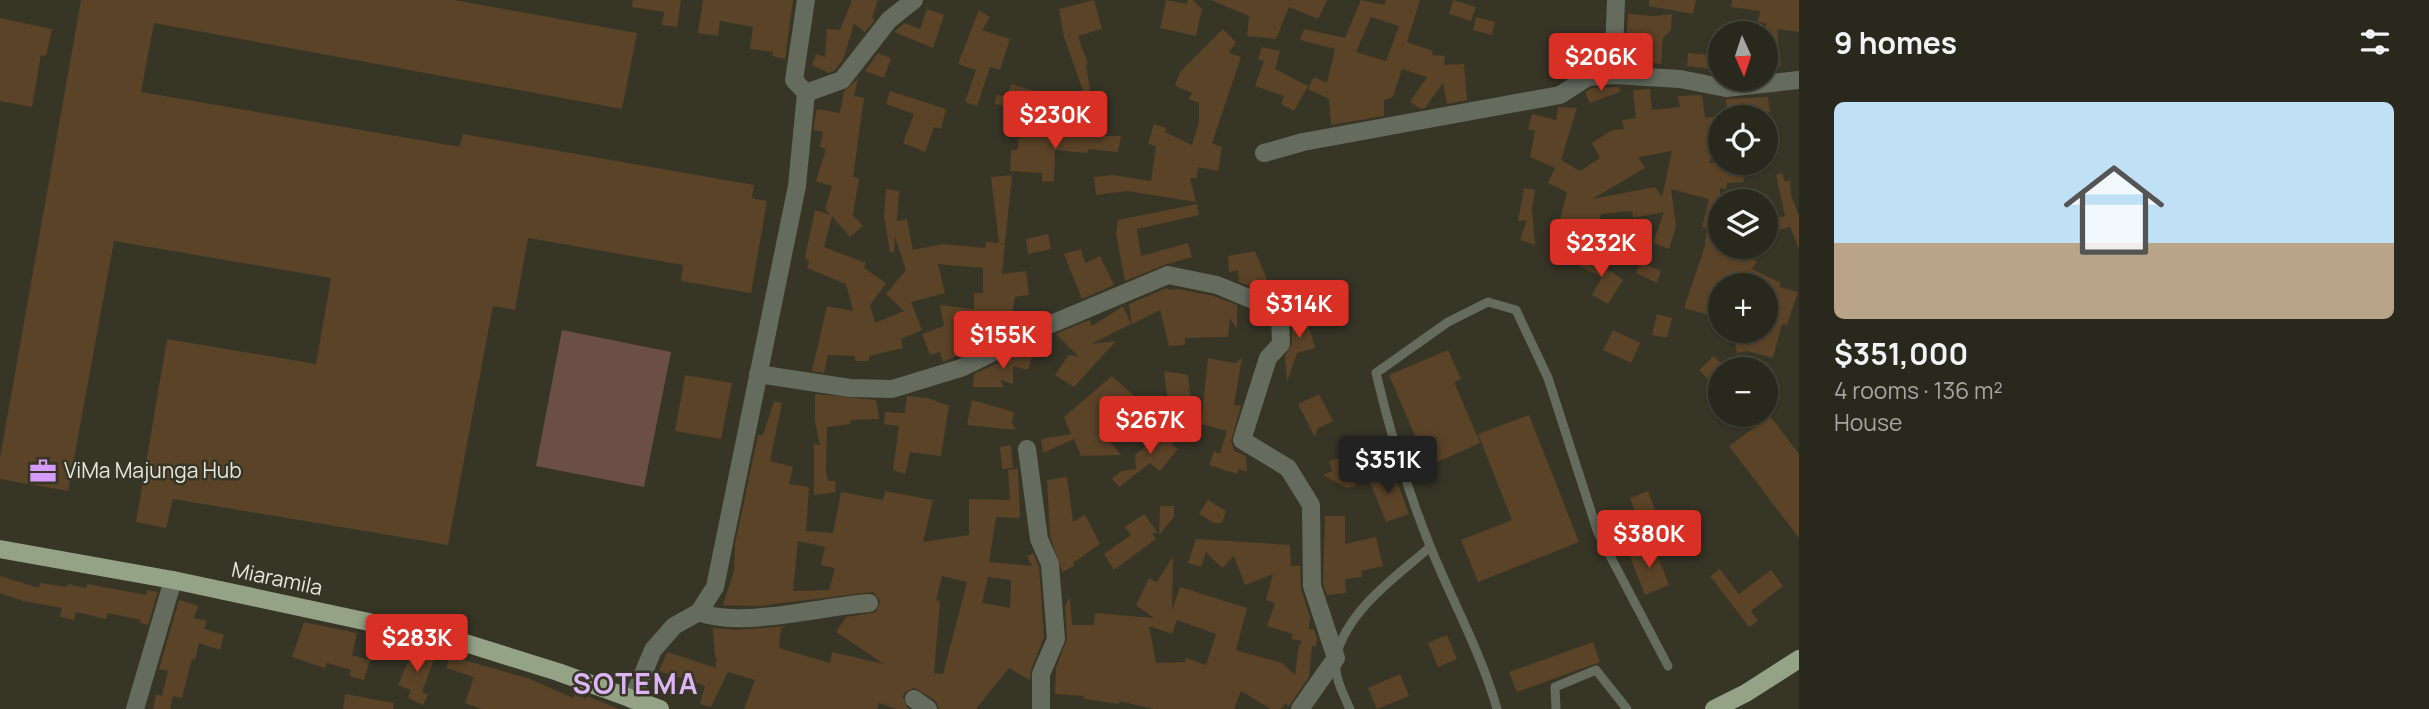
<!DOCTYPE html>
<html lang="en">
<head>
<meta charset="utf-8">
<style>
	body { margin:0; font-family:Manrope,sans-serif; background:#313025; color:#f1f3f6; height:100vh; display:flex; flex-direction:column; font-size:26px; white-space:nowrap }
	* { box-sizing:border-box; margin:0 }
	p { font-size:23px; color:#a5a6a3 }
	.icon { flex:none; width:38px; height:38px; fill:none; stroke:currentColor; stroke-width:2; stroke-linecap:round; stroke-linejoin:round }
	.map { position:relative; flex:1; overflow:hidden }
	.side { display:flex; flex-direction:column; background:#29281c; width:630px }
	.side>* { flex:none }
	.needle { width:46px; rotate:177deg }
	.buttons { position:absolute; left:1708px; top:21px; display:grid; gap:14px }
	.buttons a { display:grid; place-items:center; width:70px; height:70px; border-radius:50%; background:#29281c; box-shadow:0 2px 5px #0004,0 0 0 2px #45443b; font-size:35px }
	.price { position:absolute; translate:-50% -60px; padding:0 16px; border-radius:7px; background:#d93025; color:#fff; font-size:23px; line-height:46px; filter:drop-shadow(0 2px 4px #0008) }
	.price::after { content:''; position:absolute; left:50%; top:42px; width:21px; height:16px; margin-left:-10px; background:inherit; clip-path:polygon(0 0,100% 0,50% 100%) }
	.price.current { background:#222; color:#fff }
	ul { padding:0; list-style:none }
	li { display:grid; align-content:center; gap:14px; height:371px; padding:0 35px }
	li span { display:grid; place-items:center; height:217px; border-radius:10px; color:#555 }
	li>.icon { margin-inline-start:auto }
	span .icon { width:126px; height:126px; fill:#fffc; stroke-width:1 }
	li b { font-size:30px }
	h2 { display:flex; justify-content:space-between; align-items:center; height:84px; padding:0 35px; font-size:30px }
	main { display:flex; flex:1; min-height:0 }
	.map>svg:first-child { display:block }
</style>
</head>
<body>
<main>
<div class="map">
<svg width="1799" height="709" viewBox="0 0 1799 709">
	<rect width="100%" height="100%" fill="#373526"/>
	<path fill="#6b4f46" d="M 562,330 L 671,352 L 644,487 L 536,466 Z"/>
	<g fill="#5b4328" fill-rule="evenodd">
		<path d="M 81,0 L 454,0 L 637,33 L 622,109 L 154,23 L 141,92 L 460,147 L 463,134 L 754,185 L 752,198 L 767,201 L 751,293 L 681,281 L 683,265 L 528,238 L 515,310 L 493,306 L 448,545 L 173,499 L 166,528 L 136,522 L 167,339 L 316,364 L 331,278 L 114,241 L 68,491 L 0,479 L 0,458 Z"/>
		<path d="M 633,0 L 681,0 L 677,27 L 662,25 L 664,12 L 632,7 Z"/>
		<path d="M 703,0 L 793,0 L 785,59 L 772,56 L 773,52 L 750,49 L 753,27 L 720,21 L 718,36 L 698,33 Z"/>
		<path d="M 852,0 L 878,0 L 872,18 L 875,20 L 865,32 L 854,24 L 843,60 L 835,70 L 829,73 L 812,65 L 816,54 L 825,57 L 827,29 L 840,30 Z"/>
		<path d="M 1094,0 L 1102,29 L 1078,36 L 1088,64 L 1086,65 L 1090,91 L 1084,93 L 1064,37 L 1059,9 Z"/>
		<path d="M 1166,0 L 1187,4 L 1188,0 L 1193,0 L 1202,9 L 1196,36 L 1160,28 Z"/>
		<path d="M 1211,0 L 1327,0 L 1318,19 L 1289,7 L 1276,39 L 1247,36 L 1249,16 Z"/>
		<path d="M 1361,0 L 1384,5 L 1386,0 L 1420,0 L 1407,42 L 1433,51 L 1432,55 L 1445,56 L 1444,65 L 1464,64 L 1467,100 L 1447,104 L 1443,83 L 1425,108 L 1421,109 L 1410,102 L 1427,77 L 1402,69 L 1393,97 L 1384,100 L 1384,116 L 1331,125 L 1329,99 L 1308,89 L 1314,77 L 1327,83 L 1335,49 L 1300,40 L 1304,29 L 1345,38 ZM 1371,17 L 1399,26 L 1386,61 L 1356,52 Z"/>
		<path d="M 1453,0 L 1476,7 L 1471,21 L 1449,14 Z"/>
		<path d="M 1649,0 L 1696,0 L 1693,14 L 1649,6 Z"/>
		<path d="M 1732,0 L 1799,0 L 1799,32 L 1777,29 L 1781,66 L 1766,67 L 1766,23 L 1758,22 L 1760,11 L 1731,7 Z"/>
		<path d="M 927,9 L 944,15 L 933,48 L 894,32 L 904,23 L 920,29 Z"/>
		<path d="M 979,10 L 990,17 L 982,30 L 1010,39 L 1000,70 L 990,67 L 977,106 L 965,102 L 976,70 L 958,64 Z"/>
		<path d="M 1628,14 L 1654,16 L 1672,14 L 1671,30 L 1663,38 L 1661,64 L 1647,63 L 1646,60 L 1625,61 Z"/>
		<path d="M 1476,17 L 1495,22 L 1492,35 L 1473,30 Z"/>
		<path d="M 0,18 L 52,29 L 46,56 L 41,55 L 32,107 L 0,101 Z"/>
		<path d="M 1223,29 L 1236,42 L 1229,53 L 1241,57 L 1212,143 L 1222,147 L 1218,171 L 1198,167 L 1197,178 L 1190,178 L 1196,202 L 1127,191 L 1096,195 L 1094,177 L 1112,175 L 1151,181 L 1156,146 L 1148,144 L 1154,124 L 1166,128 L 1165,132 L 1192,145 L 1199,122 L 1199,103 L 1189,99 L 1192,93 L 1175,86 L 1180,72 Z"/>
		<path d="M 1262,47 L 1280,51 L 1275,69 L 1308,86 L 1294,111 L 1281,104 L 1284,96 L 1255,86 L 1264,61 L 1258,59 Z"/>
		<path d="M 878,53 L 891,58 L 884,78 L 865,71 Z"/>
		<path d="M 1688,53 L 1720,56 L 1720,70 L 1687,66 Z"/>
		<path d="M 858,79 L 854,96 L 864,98 L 853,177 L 859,178 L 853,215 L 863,226 L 850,237 L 832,216 L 824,247 L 866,263 L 864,268 L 886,283 L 870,305 L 875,323 L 904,311 L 886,294 L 906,270 L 895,237 L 894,252 L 890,252 L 884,217 L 886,189 L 899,191 L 897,221 L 907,219 L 913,250 L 943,244 L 985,248 L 986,242 L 999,243 L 991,177 L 1012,175 L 1005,243 L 1000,243 L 1005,244 L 1002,274 L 1026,271 L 1029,295 L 1015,297 L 1012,313 L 1019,327 L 943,362 L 940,352 L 930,355 L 922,334 L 944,326 L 940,305 L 974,309 L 974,293 L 983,293 L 983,268 L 938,264 L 945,293 L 911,302 L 922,330 L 901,339 L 903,348 L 869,356 L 869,361 L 855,361 L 855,356 L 828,355 L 824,373 L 812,371 L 827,306 L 853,311 L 846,284 L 807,268 L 809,262 L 805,257 L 815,210 L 831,215 L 825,209 L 832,186 L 816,181 L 826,149 L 820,147 L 823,132 L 814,130 L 814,123 L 817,109 L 840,113 L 844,91 Z"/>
		<path d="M 1011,84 L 1041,93 L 1021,98 L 1097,105 L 1094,133 L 1063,124 L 1064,116 L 995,104 L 996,95 L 1007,96 Z"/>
		<path d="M 1619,87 L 1620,92 L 1590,103 L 1585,92 L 1592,88 Z"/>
		<path d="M 1650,89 L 1652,110 L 1680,107 L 1678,96 L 1702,95 L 1705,118 L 1720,116 L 1720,139 L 1713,140 L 1710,163 L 1744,163 L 1747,175 L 1743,176 L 1744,182 L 1727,183 L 1726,189 L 1720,188 L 1720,214 L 1716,232 L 1702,227 L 1709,199 L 1671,189 L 1676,226 L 1669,249 L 1653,243 L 1664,212 L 1633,218 L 1632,211 L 1601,214 L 1598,226 L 1581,220 L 1576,232 L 1558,228 L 1567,192 L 1548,183 L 1555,168 L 1530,157 L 1535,131 L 1528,129 L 1532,114 L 1556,120 L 1558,107 L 1577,108 L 1561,160 L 1580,171 L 1600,158 L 1592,143 L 1612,130 L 1624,129 L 1622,120 L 1636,118 L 1633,90 ZM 1672,151 L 1662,197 L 1655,187 L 1592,199 L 1645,168 L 1638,157 Z"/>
		<path d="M 890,91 L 946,109 L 941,129 L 934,127 L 925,152 L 903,143 L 914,114 L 886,104 Z"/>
		<path d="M 1768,97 L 1770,112 L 1727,115 L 1726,99 Z"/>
		<path d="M 1027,134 L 1030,136 L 1121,136 L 1118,152 L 1088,149 L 1088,153 L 1055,150 L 1054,181 L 1042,182 L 1042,173 L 1010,171 L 1011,150 L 1018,150 L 1018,139 Z"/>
		<path d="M 1782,173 L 1785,182 L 1790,180 L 1791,196 L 1799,215 L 1799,249 L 1790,227 L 1766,233 L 1766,221 L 1785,216 L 1776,175 Z"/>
		<path d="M 1524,188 L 1535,190 L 1532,209 L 1535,245 L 1520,240 L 1527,220 L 1518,221 Z"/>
		<path d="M 1197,204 L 1199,215 L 1137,229 L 1141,256 L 1188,243 L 1192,257 L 1164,265 L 1125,281 L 1116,234 L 1118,220 Z"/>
		<path d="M 1706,232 L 1720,240 L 1720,247 L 1733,247 L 1757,262 L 1752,269 L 1781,283 L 1779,287 L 1798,292 L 1787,325 L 1782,324 L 1773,358 L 1747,351 L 1737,353 L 1733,331 L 1766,331 L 1766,285 L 1744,278 L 1742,285 L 1720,285 L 1714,316 L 1684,308 L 1705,246 Z"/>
		<path d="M 1048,234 L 1051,249 L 1028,254 L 1026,239 Z"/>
		<path d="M 1081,249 L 1085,263 L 1100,256 L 1114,285 L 1082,299 L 1064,254 Z"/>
		<path d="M 1255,251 L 1266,277 L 1268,287 L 1253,287 L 1239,282 L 1238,270 L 1229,272 L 1228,256 Z"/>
		<path d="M 1583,252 L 1623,280 L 1608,304 L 1592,295 L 1602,277 L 1577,265 Z"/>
		<path d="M 1641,262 L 1661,271 L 1657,283 L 1636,273 Z"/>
		<path d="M 1167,288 L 1168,290 L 1178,289 L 1214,296 L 1237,305 L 1237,329 L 1230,318 L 1228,337 L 1185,338 L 1185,345 L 1169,346 L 1160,310 L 1132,324 L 1129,304 Z"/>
		<path d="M 1123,306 L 1131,324 L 1091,344 L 1116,341 L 1074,387 L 1055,375 L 1069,355 L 1079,357 L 1056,334 L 1089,320 L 1092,326 Z"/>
		<path d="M 1304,312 L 1315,348 L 1297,353 L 1287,382 L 1285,356 L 1292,344 L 1292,315 Z"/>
		<path d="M 1657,314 L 1672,318 L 1667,338 L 1652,335 Z"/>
		<path d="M 1613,330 L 1640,343 L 1631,363 L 1603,350 Z"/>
		<path d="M 1035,346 L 1028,370 L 1013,366 L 1013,384 L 1000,380 L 1004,387 L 973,387 L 974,374 Z"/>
		<path d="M 1448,350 L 1461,379 L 1454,382 L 1480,443 L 1428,466 L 1389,375 Z"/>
		<path d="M 1714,356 L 1727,369 L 1720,369 L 1720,375 L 1712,383 L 1699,370 Z"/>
		<path d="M 1208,358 L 1235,363 L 1242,358 L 1234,405 L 1241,406 L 1231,441 L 1234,451 L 1246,456 L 1247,472 L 1239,469 L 1237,474 L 1209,465 L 1214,451 L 1220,454 L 1227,431 L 1201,424 Z"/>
		<path d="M 1164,371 L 1188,375 L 1193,422 L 1173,417 L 1169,412 Z"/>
		<path d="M 685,375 L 732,383 L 721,439 L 675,431 Z"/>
		<path d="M 1112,376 L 1136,398 L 1104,424 L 1110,434 L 1106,437 L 1121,455 L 1081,456 L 1074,439 L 1043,453 L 1041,439 L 1071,434 L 1064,417 Z"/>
		<path d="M 815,394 L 876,400 L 879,419 L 850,420 L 851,424 L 827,427 L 826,471 L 828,481 L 835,481 L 836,492 L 814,495 L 814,444 L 820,445 L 815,422 Z"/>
		<path d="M 1319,394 L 1333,421 L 1317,429 L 1315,437 L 1298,404 Z"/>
		<path d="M 907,396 L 928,398 L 949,406 L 941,456 L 910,452 L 905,474 L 893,470 L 899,426 L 884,424 L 885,412 L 905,413 Z"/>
		<path d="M 972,400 L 1014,412 L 1012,423 L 1016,430 L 967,425 Z"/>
		<path d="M 774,401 L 782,403 L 770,461 L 793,467 L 789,484 L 809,487 L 806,531 L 833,533 L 841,492 L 883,500 L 885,491 L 933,500 L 923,542 L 969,535 L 969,499 L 1010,500 L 1008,470 L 1018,469 L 1020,518 L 996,517 L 989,562 L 1032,566 L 1027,556 L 1033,553 L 1039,567 L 1044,637 L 1031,670 L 1030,680 L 1009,668 L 976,709 L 939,709 L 935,700 L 914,688 L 905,692 L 903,697 L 908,709 L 896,709 L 879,703 L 877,709 L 744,709 L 755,680 L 728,672 L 711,707 L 700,704 L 705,686 L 659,671 L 667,652 L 716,668 L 716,660 L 719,661 L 715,657 L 713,628 L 736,630 L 787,626 L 781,628 L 779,648 L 830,663 L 832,652 L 884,664 L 836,632 L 846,617 L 876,612 L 880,601 L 873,592 L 757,606 L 717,605 L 723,605 L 734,571 L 735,544 L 758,435 L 763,435 ZM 798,541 L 825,547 L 821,565 L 835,568 L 829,590 L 793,591 ZM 942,576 L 967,582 L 943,674 L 934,673 L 940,601 L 936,600 ZM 988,577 L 1011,580 L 1010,608 L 982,603 Z"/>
		<path d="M 1529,415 L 1579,542 L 1478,582 L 1461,540 L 1512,520 L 1478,434 Z"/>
		<path d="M 1770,416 L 1799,454 L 1799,538 L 1729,446 Z"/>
		<path d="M 1151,432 L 1175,439 L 1172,444 L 1178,449 L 1160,471 L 1150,463 L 1119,487 L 1112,479 L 1121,471 L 1136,469 L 1135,455 L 1149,443 L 1144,440 Z"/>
		<path d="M 1011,445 L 1013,468 L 1002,469 L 1000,447 Z"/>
		<path d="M 1346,456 L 1356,486 L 1347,488 L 1323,475 L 1332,471 L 1329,461 Z"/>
		<path d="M 1380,469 L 1384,478 L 1394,474 L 1409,514 L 1386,522 L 1367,474 Z"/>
		<path d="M 1067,477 L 1073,522 L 1085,515 L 1100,544 L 1073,563 L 1074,566 L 1062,572 L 1050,536 L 1047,480 Z"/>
		<path d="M 1648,491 L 1662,529 L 1644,536 L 1630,498 Z"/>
		<path d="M 1208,500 L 1226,511 L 1222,523 L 1214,523 L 1199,514 Z"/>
		<path d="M 1160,506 L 1174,506 L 1174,517 L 1159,535 Z"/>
		<path d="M 1144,514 L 1158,533 L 1152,533 L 1156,539 L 1114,570 L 1104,554 L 1131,535 L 1125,527 Z"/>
		<path d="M 1325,516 L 1345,516 L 1345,544 L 1376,537 L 1383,566 L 1361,571 L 1362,577 L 1345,579 L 1346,593 L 1327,595 L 1323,584 Z"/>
		<path d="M 1196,539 L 1290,545 L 1291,566 L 1300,566 L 1301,589 L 1310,617 L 1309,629 L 1314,629 L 1317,638 L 1316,646 L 1312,646 L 1309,677 L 1289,706 L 1285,703 L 1281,709 L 1271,709 L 1241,691 L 1234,709 L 1154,709 L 1119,701 L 1119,704 L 1084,699 L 1084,696 L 1055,694 L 1056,668 L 1067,639 L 1065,605 L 1070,597 L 1072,625 L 1094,625 L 1095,613 L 1154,618 L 1136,605 L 1149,578 L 1157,582 L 1173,556 L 1172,611 L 1180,587 L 1247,608 L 1236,650 L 1282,663 L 1295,675 L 1299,645 L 1302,641 L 1291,639 L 1293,634 L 1267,626 L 1275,603 L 1266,600 L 1273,574 L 1245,585 L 1234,556 L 1222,568 L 1206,552 L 1201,567 L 1188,563 ZM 1177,620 L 1216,634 L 1206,665 L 1186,658 L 1185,662 L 1156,663 L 1149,626 L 1172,634 Z"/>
		<path d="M 1653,545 L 1669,585 L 1645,595 L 1629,554 Z"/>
		<path d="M 1720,569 L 1739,594 L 1771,570 L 1783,586 L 1751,611 L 1758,621 L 1749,627 L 1710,576 Z"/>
		<path d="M 0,576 L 39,588 L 40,583 L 67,587 L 68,584 L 86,588 L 87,584 L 146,595 L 147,590 L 158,592 L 148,625 L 140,623 L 141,620 L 108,613 L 106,619 L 76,612 L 74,620 L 60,617 L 62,608 L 23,601 L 0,593 Z"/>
		<path d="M 179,600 L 198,606 L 194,618 L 207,621 L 204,629 L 224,635 L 220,650 L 199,643 L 195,660 L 192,659 L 182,698 L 173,696 L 170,709 L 153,709 L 156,694 L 162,696 L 168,671 L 159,669 Z"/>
		<path d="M 304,622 L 357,633 L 352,655 L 370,660 L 364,680 L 349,676 L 351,670 L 327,663 L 325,668 L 292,657 Z"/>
		<path d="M 1447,635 L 1457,659 L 1438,667 L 1428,643 Z"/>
		<path d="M 1593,642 L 1600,662 L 1517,692 L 1509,672 Z"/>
		<path d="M 414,648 L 436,654 L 422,692 L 428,695 L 423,705 L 408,698 L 411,690 L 398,685 Z"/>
		<path d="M 450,656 L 530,679 L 573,698 L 575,694 L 586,699 L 587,696 L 619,709 L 482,709 L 465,703 L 474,677 L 446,668 Z"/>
		<path d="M 1400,674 L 1409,696 L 1377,709 L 1368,688 Z"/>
		<path d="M 345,694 L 394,703 L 393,709 L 343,709 Z"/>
	</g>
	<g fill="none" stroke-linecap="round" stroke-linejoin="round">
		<g stroke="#656c5e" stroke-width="9">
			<path d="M 1350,709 C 1343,694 1333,674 1336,657 C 1347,610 1396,577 1430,547"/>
			<path d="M 1497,709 C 1481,652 1452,601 1430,546 C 1407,489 1390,432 1376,373 L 1448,322 L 1488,302 L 1516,310 L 1548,378 L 1598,533 L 1668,666"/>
			<path d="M 1556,709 L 1555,687 L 1596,670 L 1627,709"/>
		</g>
		<g stroke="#656c5e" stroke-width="18">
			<path d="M 1613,75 L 1616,0"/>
			<path d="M 806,93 L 842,80 L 889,20 L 914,0"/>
			<path d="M 1264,153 L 1303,142 L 1560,95 L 1588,77 L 1613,75 L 1680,79 L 1726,88 L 1799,80"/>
			<path d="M 758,374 L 850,388 L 892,389 L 961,368 L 1044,327 L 1168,275 L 1217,285 L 1280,311 L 1281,344 L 1268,358 L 1242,440 L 1288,468 L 1311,505 L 1312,586 L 1336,658 L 1300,709"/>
			<path d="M 1027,449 L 1039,539 L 1050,564 L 1056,639 L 1041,674 L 1041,709"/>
			<path d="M 699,612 C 738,629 824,606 869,603"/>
			<path d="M 914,699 L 928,709"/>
			<path d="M 632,700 L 653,650 L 674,626 L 699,612 L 715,587 L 797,186 L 806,93 L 794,80 L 806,0"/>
			<path d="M 135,709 L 173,580"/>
		</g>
		<g stroke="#94a386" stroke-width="18">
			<path d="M 0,549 L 173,580 L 462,642 L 558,672 L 660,709"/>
			<path d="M 1714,709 L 1746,693 L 1799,659"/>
		</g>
	</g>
	<defs>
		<symbol id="office-bare" viewBox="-9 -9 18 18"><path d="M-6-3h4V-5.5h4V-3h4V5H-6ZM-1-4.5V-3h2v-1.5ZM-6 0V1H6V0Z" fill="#d59bfa" stroke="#373526" stroke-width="2.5" paint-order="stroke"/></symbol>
	</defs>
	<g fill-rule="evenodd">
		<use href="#office-bare" x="24" y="452" width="38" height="38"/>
	</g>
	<g text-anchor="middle" stroke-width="5" stroke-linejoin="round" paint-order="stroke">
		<g font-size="21" fill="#e7e6dc" stroke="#373526" text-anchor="start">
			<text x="64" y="478">ViMa Majunga Hub</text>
		</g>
		<g font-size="21" fill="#e7e6dc" stroke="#373526">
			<text transform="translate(277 579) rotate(12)" y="7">Miaramila</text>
		</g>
		<g font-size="28" font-weight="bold" letter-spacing="2" fill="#ddb5f7" stroke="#373526">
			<text x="636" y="694">SOTEMA</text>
		</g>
	</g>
</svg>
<div class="buttons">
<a><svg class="needle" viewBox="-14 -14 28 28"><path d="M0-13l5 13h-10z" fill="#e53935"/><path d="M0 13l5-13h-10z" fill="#a5a6a3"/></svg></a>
<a><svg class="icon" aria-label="locate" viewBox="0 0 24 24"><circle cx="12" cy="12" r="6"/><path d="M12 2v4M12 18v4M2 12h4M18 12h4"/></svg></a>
<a><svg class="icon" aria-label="layers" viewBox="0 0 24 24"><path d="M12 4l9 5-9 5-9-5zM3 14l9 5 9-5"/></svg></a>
<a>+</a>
<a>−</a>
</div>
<b class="price" style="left:1601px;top:93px">$206K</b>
<b class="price" style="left:1055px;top:151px">$230K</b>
<b class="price" style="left:1601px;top:279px">$232K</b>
<b class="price" style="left:1299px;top:340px">$314K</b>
<b class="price" style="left:1003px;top:371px">$155K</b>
<b class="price" style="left:1150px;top:456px">$267K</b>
<b class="price current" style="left:1388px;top:496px">$351K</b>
<b class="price" style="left:1649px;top:570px">$380K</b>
<b class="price" style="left:417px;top:674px">$283K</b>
</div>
<section class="side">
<h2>9 homes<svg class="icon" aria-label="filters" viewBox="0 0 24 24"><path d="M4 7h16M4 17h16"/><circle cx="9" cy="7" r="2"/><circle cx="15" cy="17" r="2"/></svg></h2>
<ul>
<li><span style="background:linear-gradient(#bfe0f5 65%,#b9a48a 0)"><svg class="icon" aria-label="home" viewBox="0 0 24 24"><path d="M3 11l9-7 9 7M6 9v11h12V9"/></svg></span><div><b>$351,000</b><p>4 rooms · 136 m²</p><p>House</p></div></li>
</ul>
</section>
</main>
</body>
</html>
